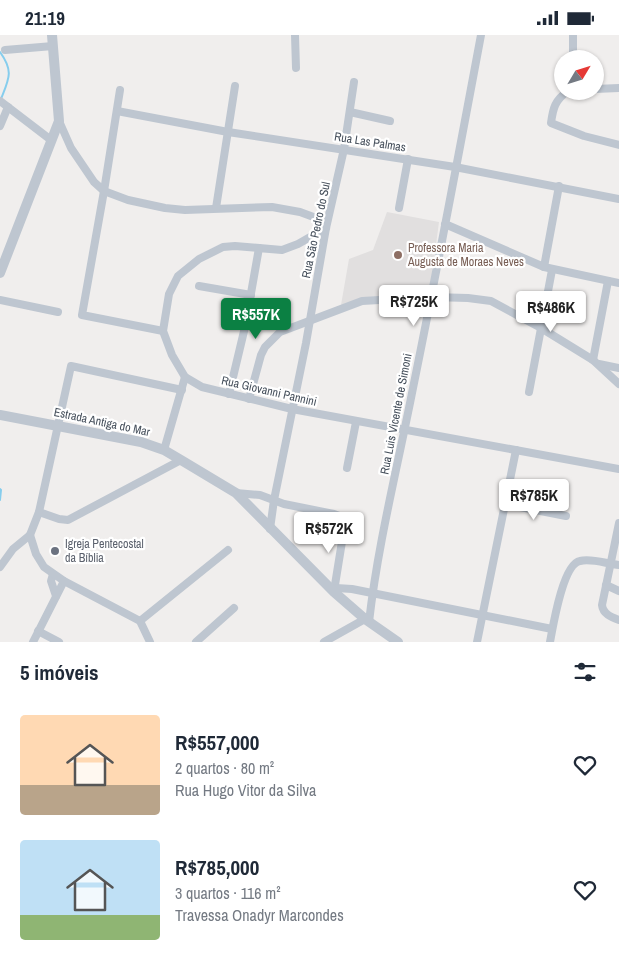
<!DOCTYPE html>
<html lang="pt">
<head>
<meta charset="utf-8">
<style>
	body { margin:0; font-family:"Archivo Narrow",sans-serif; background:#f6f6f7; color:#1f2937; height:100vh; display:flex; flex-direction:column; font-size:19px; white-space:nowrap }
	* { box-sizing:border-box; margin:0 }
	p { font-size:16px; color:#747a83 }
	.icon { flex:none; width:28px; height:28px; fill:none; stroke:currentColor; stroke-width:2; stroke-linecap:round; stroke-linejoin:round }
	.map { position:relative; height:607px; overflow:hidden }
	.drawer { display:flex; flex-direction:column; background:#fff; flex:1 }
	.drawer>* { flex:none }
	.needle { width:32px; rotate:52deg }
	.tools { position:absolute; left:554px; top:15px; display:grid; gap:10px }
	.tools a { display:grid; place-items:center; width:50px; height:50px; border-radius:50%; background:#fff; box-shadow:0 1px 4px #0004; font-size:25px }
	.price { position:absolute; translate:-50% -42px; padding:0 11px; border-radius:5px; background:#fff; color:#222; font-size:16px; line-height:32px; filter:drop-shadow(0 1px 2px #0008) }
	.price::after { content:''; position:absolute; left:50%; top:30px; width:15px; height:11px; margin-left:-8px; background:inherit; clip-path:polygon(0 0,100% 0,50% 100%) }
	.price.on { background:#0b8043; color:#fff }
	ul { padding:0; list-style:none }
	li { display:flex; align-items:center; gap:15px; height:125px; padding:0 20px }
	li span { display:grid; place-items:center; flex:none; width:140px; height:100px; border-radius:5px; color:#555 }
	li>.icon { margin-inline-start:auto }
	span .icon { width:60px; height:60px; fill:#fffc; stroke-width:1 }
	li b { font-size:21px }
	h2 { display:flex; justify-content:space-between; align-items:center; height:60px; padding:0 20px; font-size:21px }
	.status { display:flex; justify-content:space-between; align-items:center; height:35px; padding:0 25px; background:#fff; direction:ltr }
	.status svg { height:14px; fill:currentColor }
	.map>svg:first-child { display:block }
</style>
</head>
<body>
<div class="status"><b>21:19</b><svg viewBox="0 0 49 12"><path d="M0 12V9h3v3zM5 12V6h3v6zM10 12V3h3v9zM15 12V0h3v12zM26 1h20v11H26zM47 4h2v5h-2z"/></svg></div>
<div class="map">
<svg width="619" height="607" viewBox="0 0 619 607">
	<rect width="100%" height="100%" fill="#f0eeed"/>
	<path fill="#e1dfdf" d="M 387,177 L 439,187 L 430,255 L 424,259 L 386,261 L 359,264 L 341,270 L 349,224 L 373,215 Z"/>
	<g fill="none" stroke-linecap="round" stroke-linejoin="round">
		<g stroke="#86cded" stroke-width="2">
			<path d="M 0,17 C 14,36 9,44 1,64"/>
			<path d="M 0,454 L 1,455 L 0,465"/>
		</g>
		<g stroke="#bec6d0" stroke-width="8">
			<path d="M 295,0 L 296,33"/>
			<path d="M 573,0 L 573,24"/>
			<path d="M 5,15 L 53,11"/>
			<path d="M 595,54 L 619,53"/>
			<path d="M 120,55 L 104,156 L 82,280 L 163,296"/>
			<path d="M 568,56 C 555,65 553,73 551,88 L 584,101 L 619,110"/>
			<path d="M 0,66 L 51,105"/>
			<path d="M 117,76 L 228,97 L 455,132 L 619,164"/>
			<path d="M 350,77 L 390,86"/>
			<path d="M 59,86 L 71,113 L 94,147 L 104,156 L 128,165 L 165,173 L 185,175 L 272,172 L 300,177 L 327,187"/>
			<path d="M 0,91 L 8,72"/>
			<path d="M 216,173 L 235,51"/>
			<path d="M 399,173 L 408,124"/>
			<path d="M 445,189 L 544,232 L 619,248"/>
			<path d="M 326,193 L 298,209 L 282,215 L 235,211 L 223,212 L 199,224 L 178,241 L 169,259 L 163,296 L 172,320 L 185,342 L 202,352 L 292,374 L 619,434"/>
			<path d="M 544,232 L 559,151"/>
			<path d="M 199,251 L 251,260"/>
			<path d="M 0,265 L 58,277"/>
			<path d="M 593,325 L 608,246"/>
			<path d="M 599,329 L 619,333"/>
			<path d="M 529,357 L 552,235"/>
			<path d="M 229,359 L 245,292 L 259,213"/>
			<path d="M 249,364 L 261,320 L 265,312 L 280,297 L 362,266 L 432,262 L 468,263 L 491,266 L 541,293 L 593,325 L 619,349"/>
			<path d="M 164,415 L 185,342"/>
			<path d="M 347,433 L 356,387"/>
			<path d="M 236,458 L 260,460 L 284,469 L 334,479 L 342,482 L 345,488 L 334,556"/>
			<path d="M 505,469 L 566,481"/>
			<path d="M 39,477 L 59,484 L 68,485 L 181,425"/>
			<path d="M 619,488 L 602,570 C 603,579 611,582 619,585"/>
			<path d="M 270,494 L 274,465 L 306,308 L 326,193 L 344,114 L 354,47"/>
			<path d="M 0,532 L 13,514 L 30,500"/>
			<path d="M 53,539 L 51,546 L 56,561"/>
			<path d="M 606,550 L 619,556"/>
			<path d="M 336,553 L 352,554 L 552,594"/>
			<path d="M 140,586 L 228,515"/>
			<path d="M 369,587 C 378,508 398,430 413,353 C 437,235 459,118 481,0"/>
			<path d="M 38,596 L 59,607"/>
			<path d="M 33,607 L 64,546"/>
			<path d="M 150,607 L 140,586 L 64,546 L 44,532 L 36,519 L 30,500 L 39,477 L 71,331 L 182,355"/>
			<path d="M 196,607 L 234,573"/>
			<path d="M 324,607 L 365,584"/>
			<path d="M 477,607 L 516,415"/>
			<path d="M 550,607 C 553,591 563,529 580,526 C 592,523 607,529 619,530"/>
		</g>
		<g stroke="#bec6d0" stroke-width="10">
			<path d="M 0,238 L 59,86 L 52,0"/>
			<path d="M 0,380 L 141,407 L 164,415 L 181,425 L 236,458 L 334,557 L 365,584 L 398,607"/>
		</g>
	</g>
	<circle fill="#8d6e63" stroke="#fff" stroke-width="2" cx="398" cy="220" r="5"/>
	<circle fill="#6b7280" stroke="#fff" stroke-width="2" cx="55" cy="516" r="5"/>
	<g text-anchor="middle" stroke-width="4.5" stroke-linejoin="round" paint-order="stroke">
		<g font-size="12" fill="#454f5b" stroke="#fff">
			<text transform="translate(370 107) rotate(9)" y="4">Rua Las Palmas</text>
			<text transform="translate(316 195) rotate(-78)" y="4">Rua São Pedro do Sul</text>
			<text transform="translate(269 356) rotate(13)" y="4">Rua Giovanni Pannini</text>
			<text transform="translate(396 379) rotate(-79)" y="4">Rua Luis Vicente de Simoni</text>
			<text transform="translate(102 387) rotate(12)" y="4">Estrada Antiga do Mar</text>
		</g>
		<g font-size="12" fill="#785e54" stroke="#fff" text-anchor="start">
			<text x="408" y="217">Professora Maria<tspan x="408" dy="14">Augusta de Moraes Neves</tspan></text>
		</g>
		<g font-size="12" fill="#5b616d" stroke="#fff" text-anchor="start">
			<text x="65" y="513">Igreja Pentecostal<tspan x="65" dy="14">da Bíblia</tspan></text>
		</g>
	</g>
</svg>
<div class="tools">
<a><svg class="needle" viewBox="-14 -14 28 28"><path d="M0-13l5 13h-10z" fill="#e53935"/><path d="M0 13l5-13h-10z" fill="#747a83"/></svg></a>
</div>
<b class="price" style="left:414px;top:292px">R$725K</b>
<b class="price" style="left:551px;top:298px">R$486K</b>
<b class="price on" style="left:256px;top:305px">R$557K</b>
<b class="price" style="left:534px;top:486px">R$785K</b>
<b class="price" style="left:329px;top:519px">R$572K</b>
</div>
<section class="drawer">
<h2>5 imóveis<svg class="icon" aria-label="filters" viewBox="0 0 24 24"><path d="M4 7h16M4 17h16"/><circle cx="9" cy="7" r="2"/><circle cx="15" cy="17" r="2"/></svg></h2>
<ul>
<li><span style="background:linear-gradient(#ffd9b3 70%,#b9a48a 0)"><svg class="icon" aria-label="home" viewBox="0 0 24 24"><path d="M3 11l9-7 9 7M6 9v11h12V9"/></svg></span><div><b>R$557,000</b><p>2 quartos · 80 m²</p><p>Rua Hugo Vitor da Silva</p></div><svg class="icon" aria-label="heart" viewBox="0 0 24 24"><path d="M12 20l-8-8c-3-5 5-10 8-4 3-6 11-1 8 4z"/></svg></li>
<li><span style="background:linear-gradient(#bfe0f5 75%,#8fb573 0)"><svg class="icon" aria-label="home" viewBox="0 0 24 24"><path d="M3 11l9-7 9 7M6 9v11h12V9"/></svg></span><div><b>R$785,000</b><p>3 quartos · 116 m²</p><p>Travessa Onadyr Marcondes</p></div><svg class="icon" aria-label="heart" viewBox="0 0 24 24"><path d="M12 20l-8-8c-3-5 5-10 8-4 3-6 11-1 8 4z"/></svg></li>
</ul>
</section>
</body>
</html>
